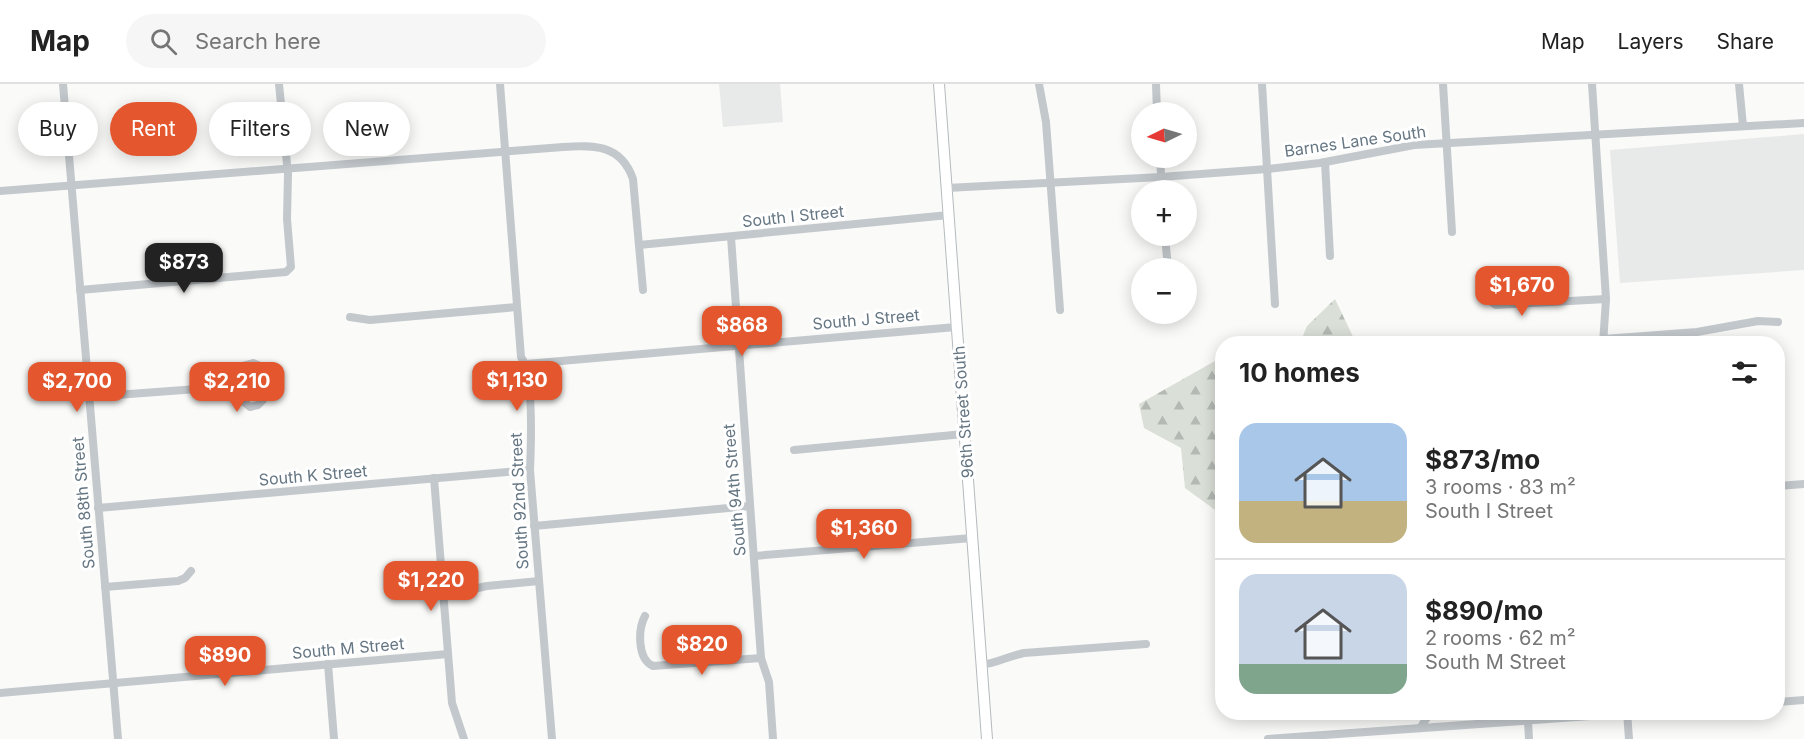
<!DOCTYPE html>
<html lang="en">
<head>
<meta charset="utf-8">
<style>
	body { margin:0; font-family:Inter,sans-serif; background:#f6f6f6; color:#222; height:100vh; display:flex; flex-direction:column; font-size:22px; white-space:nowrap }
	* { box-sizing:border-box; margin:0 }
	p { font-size:20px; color:#767676 }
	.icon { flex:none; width:33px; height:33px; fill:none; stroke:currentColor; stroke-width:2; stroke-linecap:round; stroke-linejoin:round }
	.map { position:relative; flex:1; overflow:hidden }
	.sheet { position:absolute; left:1215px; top:252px; width:570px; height:384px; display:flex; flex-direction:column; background:#fff; border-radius:24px; box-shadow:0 3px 15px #0003 }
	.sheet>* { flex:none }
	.banner { position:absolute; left:18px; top:18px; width:570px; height:54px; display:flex; gap:12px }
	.needle { width:39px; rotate:265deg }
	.fabs { position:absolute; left:1131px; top:18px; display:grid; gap:12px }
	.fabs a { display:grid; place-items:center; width:66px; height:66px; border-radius:50%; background:#fff; box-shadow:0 3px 15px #0003; font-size:30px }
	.price { position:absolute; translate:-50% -51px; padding:0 14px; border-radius:12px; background:#e4572e; color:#fff; font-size:20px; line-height:39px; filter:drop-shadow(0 2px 3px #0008) }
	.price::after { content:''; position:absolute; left:50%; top:36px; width:18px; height:14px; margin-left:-9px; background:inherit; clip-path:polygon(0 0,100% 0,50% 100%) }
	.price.active { background:#222; color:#fff }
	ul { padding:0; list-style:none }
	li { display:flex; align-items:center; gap:18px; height:150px; padding:0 24px }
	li+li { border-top:2px solid #e0e0e0 }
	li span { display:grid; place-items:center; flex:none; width:168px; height:120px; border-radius:18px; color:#555 }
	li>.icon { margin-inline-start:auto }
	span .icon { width:72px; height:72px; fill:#fffc; stroke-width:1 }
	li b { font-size:26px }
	h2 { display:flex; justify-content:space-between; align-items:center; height:72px; padding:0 24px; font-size:26px }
	.pill { padding:0 21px; border-radius:27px; background:#fff; box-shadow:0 3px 15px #0003; font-size:21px; line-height:54px }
	.pill.active { background:#e4572e; color:#fff }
	header { display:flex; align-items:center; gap:36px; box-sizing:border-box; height:84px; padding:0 30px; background:#fff; border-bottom:2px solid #e0e0e0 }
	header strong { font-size:28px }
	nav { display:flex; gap:33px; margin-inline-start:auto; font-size:21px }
	.search { width:420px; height:54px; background:#f6f6f6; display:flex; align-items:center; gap:15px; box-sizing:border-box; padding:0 21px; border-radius:33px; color:#767676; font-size:22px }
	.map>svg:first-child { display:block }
</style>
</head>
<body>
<header>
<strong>Map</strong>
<div class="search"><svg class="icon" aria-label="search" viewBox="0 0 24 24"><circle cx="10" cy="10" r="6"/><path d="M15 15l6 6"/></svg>Search here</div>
<nav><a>Map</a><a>Layers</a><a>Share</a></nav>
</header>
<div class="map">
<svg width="1804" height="655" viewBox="0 0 1804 655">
	<defs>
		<pattern id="forest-firs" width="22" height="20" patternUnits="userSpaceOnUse" patternTransform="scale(1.5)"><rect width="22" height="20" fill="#dadfd7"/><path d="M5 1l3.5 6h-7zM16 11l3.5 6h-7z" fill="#b4b9b4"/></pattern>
	</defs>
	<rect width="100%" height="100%" fill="#fafaf8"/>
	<g fill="#e8e9e9">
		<path d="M 719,0 L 780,0 L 783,38 L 723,43 Z"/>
		<path d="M 1804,50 L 1804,186 L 1620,199 L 1610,66 Z"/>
	</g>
	<g fill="url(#forest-firs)">
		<path d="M 1335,215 L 1356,259 L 1300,259 L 1307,242 Z"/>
		<path d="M 1222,273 L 1222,431 L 1185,404 L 1181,364 L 1144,344 L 1139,320 Z"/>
	</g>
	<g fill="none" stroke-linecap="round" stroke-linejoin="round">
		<defs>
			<path id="major" d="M 939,0 L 987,655"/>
		</defs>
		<use href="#major" stroke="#b5babe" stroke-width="12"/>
		<g stroke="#c3c8cc" stroke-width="8">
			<path d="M 63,0 L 118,655"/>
			<path d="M 500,0 L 521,273 C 534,290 531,363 530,386 L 552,655"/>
			<path d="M 1039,0 L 1046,38 L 1060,226"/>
			<path d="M 1156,0 L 1157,28"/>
			<path d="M 1262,0 L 1275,220"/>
			<path d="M 1443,0 L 1452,148"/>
			<path d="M 1592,0 L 1606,215 L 1603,260"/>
			<path d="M 1739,0 L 1743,42"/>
			<path d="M 1160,74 L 1162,106"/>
			<path d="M 1325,78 L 1330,172"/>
			<path d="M 947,104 L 1161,93 L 1267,85 L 1320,79 L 1414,61 L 1804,39"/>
			<path d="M 0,107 L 563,63 C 593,61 621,60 633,95 L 643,206"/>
			<path d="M 1165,152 L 1168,184"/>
			<path d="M 731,153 L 761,574 L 769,598 L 773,655"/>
			<path d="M 639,161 L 949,131"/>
			<path d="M 1485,190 C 1483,207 1481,212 1496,221 L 1606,215"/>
			<path d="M 80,206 L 286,188 L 291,183 L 287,135 L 288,90 L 279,0"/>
			<path d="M 350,233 L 370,236 L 517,223"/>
			<path d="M 1604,255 L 1697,248 L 1758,237 L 1778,238"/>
			<path d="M 1582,260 L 1603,259"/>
			<path d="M 526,280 L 956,243"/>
			<path d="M 89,313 L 238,302 L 243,317 L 250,323 L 258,321 L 263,316 L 264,291 L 260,282 L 253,279 L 242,282 L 239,289 L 238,302"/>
			<path d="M 794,366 L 964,350"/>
			<path d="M 434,394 L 452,619 L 464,655"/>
			<path d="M 1778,402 L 1804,400"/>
			<path d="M 98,424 L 530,386"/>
			<path d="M 534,442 L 750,422"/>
			<path d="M 754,472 L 972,454"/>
			<path d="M 105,503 L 178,497 L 185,494 L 191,487"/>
			<path d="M 469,506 L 487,502 L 539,497"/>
			<path d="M 645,532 C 638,545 637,575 653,582 L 761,574"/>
			<path d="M 328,580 L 334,655"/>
			<path d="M 981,581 C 997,579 1009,572 1024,569 L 1146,560"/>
			<path d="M 0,609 L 448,570"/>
			<path d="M 1778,618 L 1804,616"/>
			<path d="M 1627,628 L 1629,655"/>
			<path d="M 1528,637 L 1529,655"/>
			<path d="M 1420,644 L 1431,628"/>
			<path d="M 1268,655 L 1647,628"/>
		</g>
		<use href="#major" stroke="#fff" stroke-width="10"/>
	</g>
	<g text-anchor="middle" stroke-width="6" stroke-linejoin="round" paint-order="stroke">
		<g font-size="16" fill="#657683" stroke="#fff">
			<text transform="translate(1355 57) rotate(-8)" y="6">Barnes Lane South</text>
			<text transform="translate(793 132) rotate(-6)" y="6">South I Street</text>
			<text transform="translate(866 235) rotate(-5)" y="6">South J Street</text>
			<text transform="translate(963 328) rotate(-94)" y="6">96th Street South</text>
			<text transform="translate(313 391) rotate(-5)" y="6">South K Street</text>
			<text transform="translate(734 406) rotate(-95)" y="6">South 94th Street</text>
			<text transform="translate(519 417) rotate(-93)" y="6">South 92nd Street</text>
			<text transform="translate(83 419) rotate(-95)" y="6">South 88th Street</text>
			<text transform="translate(348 564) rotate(-5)" y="6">South M Street</text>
		</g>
	</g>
</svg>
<div class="fabs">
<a><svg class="needle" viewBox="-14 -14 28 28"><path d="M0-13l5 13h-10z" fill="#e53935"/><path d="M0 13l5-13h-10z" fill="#767676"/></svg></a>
<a>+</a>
<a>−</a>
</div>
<b class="price active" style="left:184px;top:210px">$873</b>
<b class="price" style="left:1522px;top:233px">$1,670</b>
<b class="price" style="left:742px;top:273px">$868</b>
<b class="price" style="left:517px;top:328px">$1,130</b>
<b class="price" style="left:77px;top:329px">$2,700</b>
<b class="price" style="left:237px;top:329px">$2,210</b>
<b class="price" style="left:864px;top:476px">$1,360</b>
<b class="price" style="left:431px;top:528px">$1,220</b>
<b class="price" style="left:702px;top:592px">$820</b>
<b class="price" style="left:225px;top:603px">$890</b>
<div class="banner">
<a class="pill">Buy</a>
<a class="pill active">Rent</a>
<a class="pill">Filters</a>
<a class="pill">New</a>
</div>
<section class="sheet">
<h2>10 homes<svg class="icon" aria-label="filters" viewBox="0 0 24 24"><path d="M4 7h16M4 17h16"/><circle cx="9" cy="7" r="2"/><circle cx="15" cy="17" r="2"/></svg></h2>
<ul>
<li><span style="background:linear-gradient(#a9c7e8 65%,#c2b280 0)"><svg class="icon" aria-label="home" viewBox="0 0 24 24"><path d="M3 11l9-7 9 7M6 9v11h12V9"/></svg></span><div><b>$873/mo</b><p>3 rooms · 83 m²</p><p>South I Street</p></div></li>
<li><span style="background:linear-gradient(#c9d6e8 75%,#7fa58c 0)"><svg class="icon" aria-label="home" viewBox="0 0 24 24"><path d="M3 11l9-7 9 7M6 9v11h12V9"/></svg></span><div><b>$890/mo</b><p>2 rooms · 62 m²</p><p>South M Street</p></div></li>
</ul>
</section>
</div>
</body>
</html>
